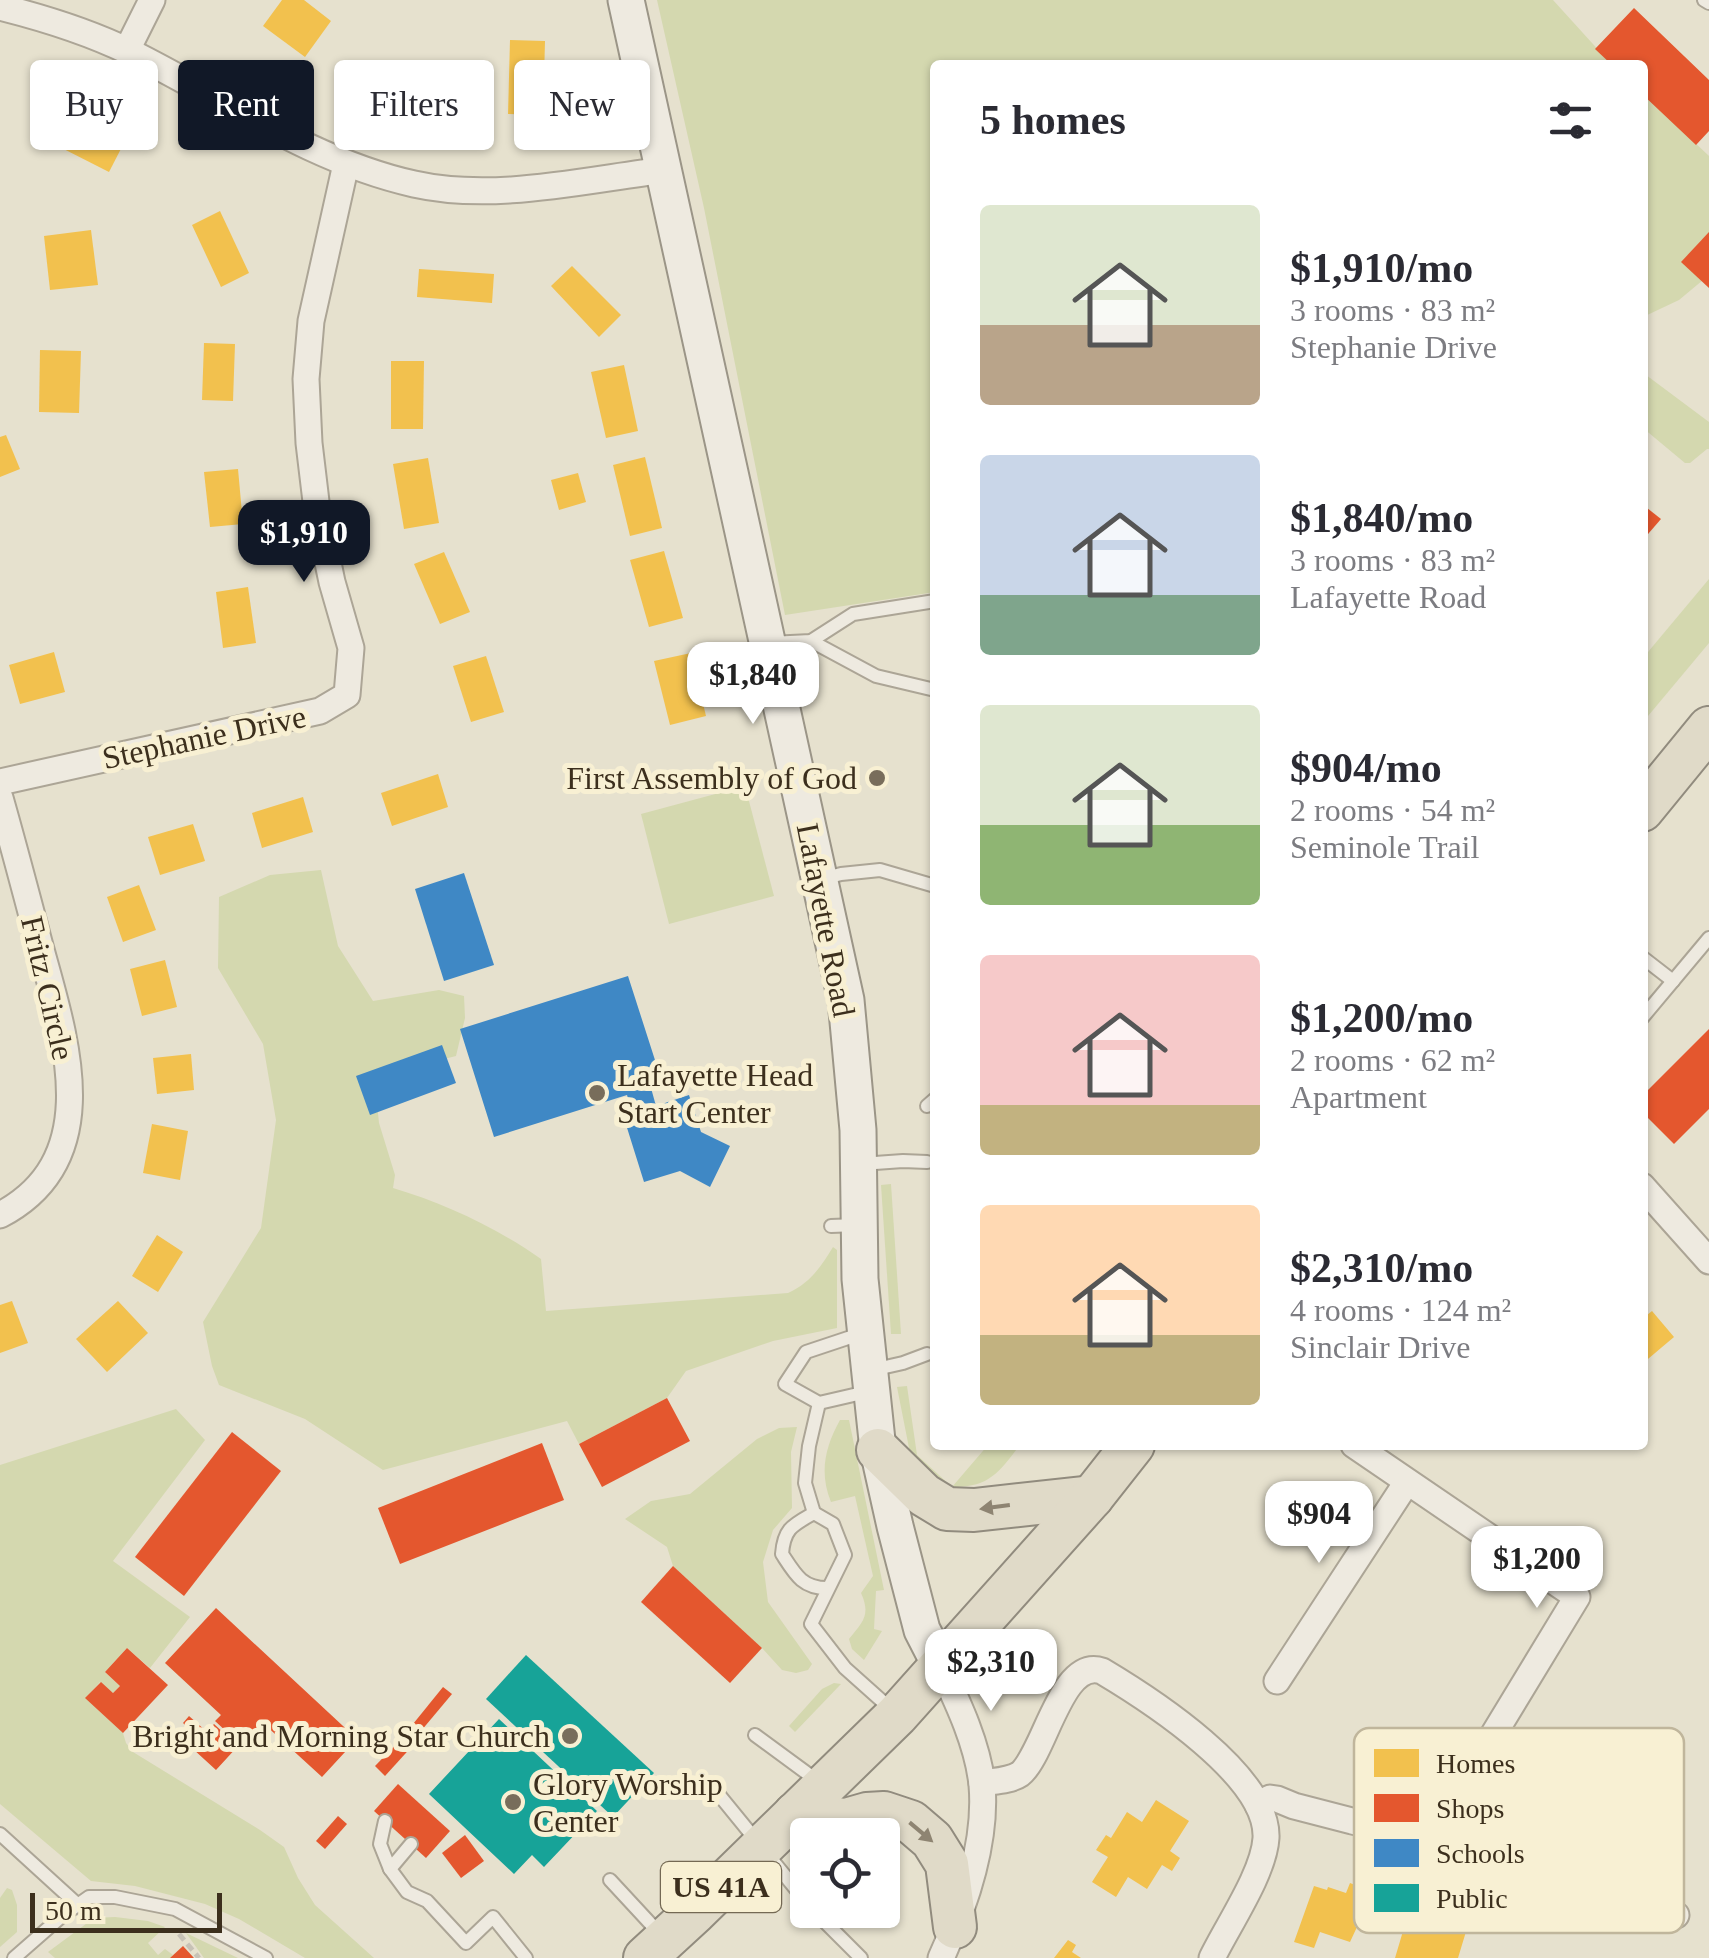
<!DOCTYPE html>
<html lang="en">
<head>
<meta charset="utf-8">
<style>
	body { margin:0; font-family:"Times New Roman",serif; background:#f7f7f7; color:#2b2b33; height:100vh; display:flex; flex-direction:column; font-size:38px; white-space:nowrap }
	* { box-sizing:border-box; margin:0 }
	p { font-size:32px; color:#7c7c81 }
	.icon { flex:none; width:55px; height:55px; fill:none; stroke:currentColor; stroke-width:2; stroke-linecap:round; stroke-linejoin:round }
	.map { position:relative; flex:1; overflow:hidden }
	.panel { position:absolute; left:930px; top:60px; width:718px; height:1390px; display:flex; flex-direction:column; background:#fff; border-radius:10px; box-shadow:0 2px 8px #0004 }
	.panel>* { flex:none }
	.hud { position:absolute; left:30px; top:60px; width:750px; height:90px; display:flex; gap:20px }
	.buttons { position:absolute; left:790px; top:1818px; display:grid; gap:20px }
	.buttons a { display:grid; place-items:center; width:110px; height:110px; border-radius:10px; background:#fff; box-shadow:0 2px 8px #0004; font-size:50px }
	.scale { position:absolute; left:30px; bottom:25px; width:192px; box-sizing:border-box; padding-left:10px; border:5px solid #3c2f1d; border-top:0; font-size:28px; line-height:35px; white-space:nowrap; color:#3c2f1d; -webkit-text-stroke:8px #f8f0d3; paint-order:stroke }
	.price { position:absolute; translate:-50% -85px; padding:0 22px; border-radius:20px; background:#fff; color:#222; font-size:32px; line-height:65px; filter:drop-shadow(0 2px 5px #0008) }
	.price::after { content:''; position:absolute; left:50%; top:60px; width:30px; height:22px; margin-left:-15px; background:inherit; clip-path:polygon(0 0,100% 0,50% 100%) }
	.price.on { background:#111827; color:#fff }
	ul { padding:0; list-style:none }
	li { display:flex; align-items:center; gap:30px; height:250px; padding:0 50px }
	li span { display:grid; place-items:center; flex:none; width:280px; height:200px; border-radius:10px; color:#555 }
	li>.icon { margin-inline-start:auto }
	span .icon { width:120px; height:120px; fill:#fffc; stroke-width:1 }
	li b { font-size:42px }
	h2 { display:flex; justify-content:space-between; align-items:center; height:120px; padding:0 50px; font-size:42px }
	.chip { padding:0 35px; border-radius:10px; background:#fff; box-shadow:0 2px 8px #0004; font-size:35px; line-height:90px }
	.chip.on { background:#111827; color:#fff }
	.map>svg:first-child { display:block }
</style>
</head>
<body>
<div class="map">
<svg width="1709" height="1958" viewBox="0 0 1709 1958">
	<rect width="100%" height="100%" fill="#e6e1ce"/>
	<g fill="#d4d8af">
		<path d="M 657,0 L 1553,0 L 1612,65 L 935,65 L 935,592 L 785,615 L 704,208 Z"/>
		<path d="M 1643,94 L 1709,156 L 1709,275 L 1679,300 L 1643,317 Z"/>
		<path d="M 1642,372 L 1709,422 L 1709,449 L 1707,449 L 1690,463 L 1685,463 L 1643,428 Z"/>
		<path d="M 1709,579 L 1709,643 L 1643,722 L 1643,658 Z"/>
		<path d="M 745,786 L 774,896 L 669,924 L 641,814 Z"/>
		<path d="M 321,870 L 338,946 L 373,1001 L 439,990 L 464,996 L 465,1018 L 456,1056 L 412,1067 L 376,1094 L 379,1123 L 395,1175 L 393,1188 C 444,1203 497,1228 541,1259 L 546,1311 L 788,1293 C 810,1283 820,1268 833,1247 L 837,1250 L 837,1328 L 773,1341 L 686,1371 L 667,1398 L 579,1444 L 567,1421 L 383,1470 L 305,1419 L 219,1385 L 212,1366 L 203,1322 L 261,1228 L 276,1120 L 263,1044 L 218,968 L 219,897 L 270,875 Z"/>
		<path d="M 891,1184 L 901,1334 L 891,1334 L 881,1185 Z"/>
		<path d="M 907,1386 L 917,1455 L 952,1487 L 988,1445 L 1020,1445 C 1000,1471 990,1487 955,1487 L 955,1497 L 910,1453 L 897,1387 Z"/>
		<path d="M 176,1409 L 205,1440 L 113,1561 L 190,1617 L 150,1668 L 127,1648 L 105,1672 L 120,1686 L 113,1693 L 100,1682 L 86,1698 L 123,1733 L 126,1743 L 133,1752 L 260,1830 L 284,1847 L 298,1878 L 315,1905 L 374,1958 L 305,1958 L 239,1919 L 205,1904 L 135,1886 L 91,1881 L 0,1804 L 0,1465 Z"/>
		<path d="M 840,1420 L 849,1420 L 884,1590 L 876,1591 L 874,1629 L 882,1631 L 864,1660 L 852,1649 L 849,1639 C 863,1622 871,1615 861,1593 L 873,1576 L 855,1496 L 831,1502 C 819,1473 825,1447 840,1420 Z"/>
		<path d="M 797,1427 L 791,1452 L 792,1508 L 773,1530 L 763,1562 L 768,1602 L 812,1664 L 808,1670 L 796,1673 L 782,1670 L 762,1648 L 673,1566 L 667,1547 L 625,1519 L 651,1501 L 690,1494 L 757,1439 L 779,1428 Z"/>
		<path d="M 834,1683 L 841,1684 L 795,1732 L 789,1726 L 822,1689 Z"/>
		<path d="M 7,1888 L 12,1890 L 17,1905 L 17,1932 L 0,1947 L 0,1898 Z"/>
		<path d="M 115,1917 L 148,1921 L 165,1927 L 148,1943 L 158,1955 L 165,1949 L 173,1955 L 170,1958 L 55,1958 L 48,1952 L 94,1918 Z"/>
		<path d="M 186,1933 L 238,1958 L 204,1958 Z"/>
	</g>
	<g fill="#f2c14e">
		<path d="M 282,0 L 304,0 L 331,21 L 305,57 L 263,26 Z"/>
		<path d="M 510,40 L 545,41 L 543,115 L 508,114 Z"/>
		<path d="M 365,73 L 429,81 L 426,111 L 361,103 Z"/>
		<path d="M 60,107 L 125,141 L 109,172 L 44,139 Z"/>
		<path d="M 220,211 L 249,273 L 221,287 L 192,225 Z"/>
		<path d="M 91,230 L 98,285 L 50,290 L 44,236 Z"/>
		<path d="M 572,266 L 621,315 L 599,337 L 551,286 Z"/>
		<path d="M 419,269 L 494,274 L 492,303 L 417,297 Z"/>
		<path d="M 204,343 L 235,344 L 233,401 L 202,400 Z"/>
		<path d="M 40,350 L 81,351 L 79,413 L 39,412 Z"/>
		<path d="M 391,361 L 424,361 L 423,429 L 391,429 Z"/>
		<path d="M 624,365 L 638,431 L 606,438 L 591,372 Z"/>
		<path d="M 6,435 L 20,469 L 0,477 L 0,437 Z"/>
		<path d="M 645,457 L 662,528 L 630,536 L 613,465 Z"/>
		<path d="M 428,458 L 439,523 L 404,529 L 393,464 Z"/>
		<path d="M 238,469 L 243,524 L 210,527 L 204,472 Z"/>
		<path d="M 578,473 L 586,502 L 559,510 L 551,480 Z"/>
		<path d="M 664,551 L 683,618 L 649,627 L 630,560 Z"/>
		<path d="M 444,552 L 470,612 L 440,624 L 414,564 Z"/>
		<path d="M 248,587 L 256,643 L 223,648 L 216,592 Z"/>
		<path d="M 54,652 L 65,692 L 20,704 L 9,665 Z"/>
		<path d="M 691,653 L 706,716 L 670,725 L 654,661 Z"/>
		<path d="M 486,656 L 504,712 L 471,722 L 453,666 Z"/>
		<path d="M 438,774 L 448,807 L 392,826 L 381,793 Z"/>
		<path d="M 303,797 L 313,832 L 262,848 L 252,813 Z"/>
		<path d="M 193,824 L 205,861 L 160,875 L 148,837 Z"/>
		<path d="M 139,885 L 156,930 L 123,942 L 107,897 Z"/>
		<path d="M 165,960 L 177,1007 L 142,1016 L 130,969 Z"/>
		<path d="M 191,1054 L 194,1090 L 157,1094 L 153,1058 Z"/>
		<path d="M 152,1124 L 188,1131 L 180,1180 L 143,1173 Z"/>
		<path d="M 157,1235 L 183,1252 L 158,1292 L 132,1276 Z"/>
		<path d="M 12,1301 L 28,1343 L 0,1353 L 0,1305 Z"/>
		<path d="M 118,1301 L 148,1333 L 107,1372 L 76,1339 Z"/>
		<path d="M 1652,1311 L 1674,1337 L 1642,1364 L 1642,1319 Z"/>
		<path d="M 1156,1800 L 1189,1821 L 1170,1851 L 1180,1858 L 1172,1871 L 1162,1865 L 1147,1889 L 1128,1877 L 1116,1897 L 1092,1882 L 1108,1857 L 1096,1850 L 1106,1835 L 1111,1838 L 1127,1812 L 1142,1822 Z"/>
		<path d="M 1350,1883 L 1368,1890 L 1355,1927 L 1357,1927 L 1350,1942 L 1320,1932 L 1314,1948 L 1294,1942 L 1314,1886 L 1327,1890 L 1328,1887 L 1346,1893 Z"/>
		<path d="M 1443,1917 L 1468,1925 L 1458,1958 L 1395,1958 L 1406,1921 L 1419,1925 L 1421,1918 L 1437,1923 L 1435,1930 L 1438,1931 Z"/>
		<path d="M 1068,1940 L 1076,1945 L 1072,1952 L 1081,1958 L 1054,1958 Z"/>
	</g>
	<g fill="#e4572e">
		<path d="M 1634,8 L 1709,80 L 1709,131 L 1696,145 L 1642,94 L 1642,65 L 1612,65 L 1595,49 Z"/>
		<path d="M 1709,232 L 1709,288 L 1681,262 Z"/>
		<path d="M 1642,504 L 1661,519 L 1642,541 Z"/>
		<path d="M 1709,1029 L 1709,1109 L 1674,1144 L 1642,1112 L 1642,1096 Z"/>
		<path d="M 667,1398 L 690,1441 L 602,1487 L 579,1444 Z"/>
		<path d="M 232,1432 L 281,1471 L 184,1596 L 135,1557 Z"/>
		<path d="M 542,1443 L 564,1500 L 400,1564 L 378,1508 Z"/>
		<path d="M 673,1566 L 762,1648 L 730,1683 L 641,1602 Z"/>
		<path d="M 216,1608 L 357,1739 L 322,1777 L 263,1723 L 242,1746 L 215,1721 L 221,1715 L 165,1663 Z"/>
		<path d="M 127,1648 L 168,1685 L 123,1733 L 85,1698 L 101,1682 L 113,1693 L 120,1686 L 105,1672 Z"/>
		<path d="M 443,1687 L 452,1694 L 421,1731 L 413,1724 Z"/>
		<path d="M 189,1716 L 207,1732 L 214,1724 L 238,1746 L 216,1770 L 193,1749 L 201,1740 L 183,1723 Z"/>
		<path d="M 406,1734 L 415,1743 L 385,1776 L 375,1766 Z"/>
		<path d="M 398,1784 L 450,1831 L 426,1858 L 374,1811 Z"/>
		<path d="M 338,1816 L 347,1824 L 325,1849 L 316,1841 Z"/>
		<path d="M 465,1835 L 484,1861 L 461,1878 L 442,1853 Z"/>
		<path d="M 183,1946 L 194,1958 L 170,1958 Z"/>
	</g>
	<g fill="#3f88c5">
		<path d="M 464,873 L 494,965 L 444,981 L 415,889 Z"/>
		<path d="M 628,976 L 663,1085 L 651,1088 L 656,1106 L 689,1095 L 701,1132 L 730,1146 L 710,1187 L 680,1171 L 644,1182 L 623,1115 L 632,1111 L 627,1095 L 494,1137 L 460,1029 Z"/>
		<path d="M 442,1045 L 456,1083 L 370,1115 L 356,1076 Z"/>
	</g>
	<g fill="#17a398">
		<path d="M 526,1655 L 654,1773 L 613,1817 L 486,1699 Z"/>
		<path d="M 499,1719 L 597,1811 L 544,1867 L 532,1855 L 514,1874 L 429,1794 Z"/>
	</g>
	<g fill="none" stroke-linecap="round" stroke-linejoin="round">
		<defs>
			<g id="service">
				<path d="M 1704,0 L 1709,3"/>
				<path d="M 811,641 L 876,676 L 935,690"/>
				<path d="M 770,643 L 811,641 L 853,614 L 935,601"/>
				<path d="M 822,879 L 841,874 L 880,870 L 935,886"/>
				<path d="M 1642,957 L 1673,981"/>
				<path d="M 1642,1018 L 1709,938"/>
				<path d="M 927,1106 L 935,1099"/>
				<path d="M 861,1164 L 903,1161 L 927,1162"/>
				<path d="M 831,1226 L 857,1225"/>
				<path d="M 863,1333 L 806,1352 L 785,1384 L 819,1403 L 871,1391"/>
				<path d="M 872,1370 L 903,1363 L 927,1354"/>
				<path d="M 819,1403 L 809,1446 L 805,1483 L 814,1513 L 833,1524 L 845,1555 L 811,1624 L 845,1668 L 892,1710"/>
				<path d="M 814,1513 C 793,1525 784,1528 782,1554 C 795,1574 802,1588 827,1588"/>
				<path d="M 755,1735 L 819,1782"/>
				<path d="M 711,1785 L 808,1904"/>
				<path d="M 385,1821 L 380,1844 L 390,1869"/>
				<path d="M 0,1834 L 78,1905"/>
				<path d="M 411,1844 L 390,1869 L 407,1892 L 427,1901 L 466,1943 L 493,1917 L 526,1958"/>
				<path d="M 610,1880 L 660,1934"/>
				<path d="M 813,1910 L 861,1958"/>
				<path d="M 14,1958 L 62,1916 L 89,1897 L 115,1897 L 175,1909 L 266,1958"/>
			</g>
			<g id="minor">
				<path d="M 0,7 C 44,18 89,32 130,52 C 223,98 311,161 414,184 C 494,202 584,180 665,170"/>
				<path d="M 127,50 L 152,0"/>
				<path d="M 0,782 L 320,711 L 347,695 L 351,648 L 332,582 L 317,510 L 309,443 L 306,379 L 311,321 L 346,164"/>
				<path d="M 0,798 C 14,847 27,897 40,946 C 65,1037 107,1159 0,1215"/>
				<path d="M 1642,1186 L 1709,1261"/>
				<path d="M 1354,1445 L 1577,1597 L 1430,1839"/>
				<path d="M 941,1667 C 958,1703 978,1745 982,1785 C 987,1843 965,1906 941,1958"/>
				<path d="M 1277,1681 L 1407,1482"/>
				<path d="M 982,1783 C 993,1781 1010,1781 1020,1774 C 1045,1754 1061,1657 1102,1671 C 1149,1699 1269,1776 1266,1838 C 1264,1873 1228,1925 1212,1958"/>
				<path d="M 1258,1805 L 1270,1798 L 1277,1799 L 1294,1806 L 1352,1821 L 1463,1847 L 1676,1915"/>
			</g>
			<path id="secondary" d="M 626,0 L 846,1000 L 858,1130 L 860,1279 L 878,1450 L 895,1526 L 922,1630 L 941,1667"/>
			<g id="trunk">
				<path d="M 1642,810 L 1709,728"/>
				<path d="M 878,1450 L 924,1495 L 947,1509 L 974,1510 L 1092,1497"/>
				<path d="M 795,1814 L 846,1820 L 867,1814 L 884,1813 L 911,1822 L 932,1840 L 947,1864 L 955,1927"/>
				<path d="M 645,1958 L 695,1912 L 897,1715 L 1092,1497 L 1133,1445"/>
			</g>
		</defs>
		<use href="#service" stroke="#aca596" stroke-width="16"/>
		<use href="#minor" stroke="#aca596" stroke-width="29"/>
		<use href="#secondary" stroke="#9b9587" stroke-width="39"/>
		<use href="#trunk" stroke="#918b7e" stroke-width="46"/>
		<path stroke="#c7c2b6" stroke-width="5" stroke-dasharray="8 5" stroke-linecap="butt" d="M 179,1934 L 199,1958"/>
		<use href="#service" stroke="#eeeae0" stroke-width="12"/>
		<use href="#minor" stroke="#eeeae0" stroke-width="25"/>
		<use href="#secondary" stroke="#eeeae0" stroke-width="35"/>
		<use href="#trunk" stroke="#e0dac8" stroke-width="42"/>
	</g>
	<defs><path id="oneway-solid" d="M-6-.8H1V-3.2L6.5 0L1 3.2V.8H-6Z" transform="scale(2.5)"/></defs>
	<g fill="#8e8472">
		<use href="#oneway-solid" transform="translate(995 1507) rotate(172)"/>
		<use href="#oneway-solid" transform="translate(921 1832) rotate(40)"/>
	</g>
	<g fill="#786d5b" stroke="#f8f0d3" stroke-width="4">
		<circle cx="877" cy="778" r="10"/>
		<circle cx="597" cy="1093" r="10"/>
		<circle cx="570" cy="1736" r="10"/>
		<circle cx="513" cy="1802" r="10"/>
	</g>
	<g text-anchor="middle" stroke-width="10" stroke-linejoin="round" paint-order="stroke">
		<rect fill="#f8f0d3" stroke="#746954" stroke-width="2.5" x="661" y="1862" width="120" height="50" rx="8"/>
		<g font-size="30" font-weight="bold" fill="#3c2f1d">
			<text x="721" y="1897">US 41A</text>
		</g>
		<g font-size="32" fill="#3c2f1d" stroke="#f8f0d3">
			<text transform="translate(204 737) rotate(-12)" y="11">Stephanie Drive</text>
			<text transform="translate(826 920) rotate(79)" y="11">Lafayette Road</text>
			<text transform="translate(48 988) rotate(77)" y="11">Fritz Circle</text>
		</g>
		<g font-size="32" fill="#3c2f1d" stroke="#f8f0d3" text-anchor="end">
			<text x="857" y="789">First Assembly of God</text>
			<text x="617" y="1086" text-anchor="start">Lafayette Head<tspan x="617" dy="37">Start Center</tspan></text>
			<text x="550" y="1747">Bright and Morning Star Church</text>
			<text x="533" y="1795" text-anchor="start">Glory Worship<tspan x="533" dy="37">Center</tspan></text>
		</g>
	</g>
	<rect x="1354" y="1728" width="330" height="205" rx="15" fill="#f8f0d3" stroke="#c0b69c" stroke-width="2.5"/>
	<rect x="1374" y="1749" width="45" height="28" fill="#f2c14e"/>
	<rect x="1374" y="1794" width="45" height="28" fill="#e4572e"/>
	<rect x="1374" y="1839" width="45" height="28" fill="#3f88c5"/>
	<rect x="1374" y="1884" width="45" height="28" fill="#17a398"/>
	<g font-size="28" fill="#3c2f1d">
		<text x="1436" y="1773">Homes</text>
		<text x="1436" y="1818">Shops</text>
		<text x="1436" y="1863">Schools</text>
		<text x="1436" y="1908">Public</text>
	</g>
</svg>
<div class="buttons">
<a><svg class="icon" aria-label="locate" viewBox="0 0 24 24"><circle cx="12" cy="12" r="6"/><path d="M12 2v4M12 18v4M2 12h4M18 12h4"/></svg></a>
</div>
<div class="scale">50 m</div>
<b class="price on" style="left:304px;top:585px">$1,910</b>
<b class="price" style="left:753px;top:727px">$1,840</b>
<b class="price" style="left:1319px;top:1566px">$904</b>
<b class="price" style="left:1537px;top:1611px">$1,200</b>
<b class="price" style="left:991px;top:1714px">$2,310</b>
<div class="hud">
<a class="chip">Buy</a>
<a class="chip on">Rent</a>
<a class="chip">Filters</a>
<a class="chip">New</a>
</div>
<section class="panel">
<h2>5 homes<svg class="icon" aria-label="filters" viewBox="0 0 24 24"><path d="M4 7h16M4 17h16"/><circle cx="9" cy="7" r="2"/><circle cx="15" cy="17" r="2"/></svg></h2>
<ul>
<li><span style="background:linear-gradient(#dfe7d0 60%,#b9a48a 0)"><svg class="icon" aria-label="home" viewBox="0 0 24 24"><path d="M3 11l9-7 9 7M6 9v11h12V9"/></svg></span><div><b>$1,910/mo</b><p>3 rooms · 83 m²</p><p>Stephanie Drive</p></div></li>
<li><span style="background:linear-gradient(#c9d6e8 70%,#7fa58c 0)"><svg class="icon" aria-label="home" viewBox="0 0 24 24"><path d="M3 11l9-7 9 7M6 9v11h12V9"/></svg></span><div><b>$1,840/mo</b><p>3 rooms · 83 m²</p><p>Lafayette Road</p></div></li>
<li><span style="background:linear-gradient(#dfe7d0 60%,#8fb573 0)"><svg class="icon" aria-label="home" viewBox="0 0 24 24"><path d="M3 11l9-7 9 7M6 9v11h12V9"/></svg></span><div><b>$904/mo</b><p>2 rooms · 54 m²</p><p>Seminole Trail</p></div></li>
<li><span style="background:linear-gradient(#f6c9c9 75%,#c2b280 0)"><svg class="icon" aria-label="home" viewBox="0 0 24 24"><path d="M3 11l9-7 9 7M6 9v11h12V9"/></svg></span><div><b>$1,200/mo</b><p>2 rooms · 62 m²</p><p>Apartment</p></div></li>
<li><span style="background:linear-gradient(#ffd9b3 65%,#c2b280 0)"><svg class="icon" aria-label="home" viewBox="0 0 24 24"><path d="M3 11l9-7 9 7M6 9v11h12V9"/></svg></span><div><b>$2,310/mo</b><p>4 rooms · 124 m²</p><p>Sinclair Drive</p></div></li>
</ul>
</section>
</div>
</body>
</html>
